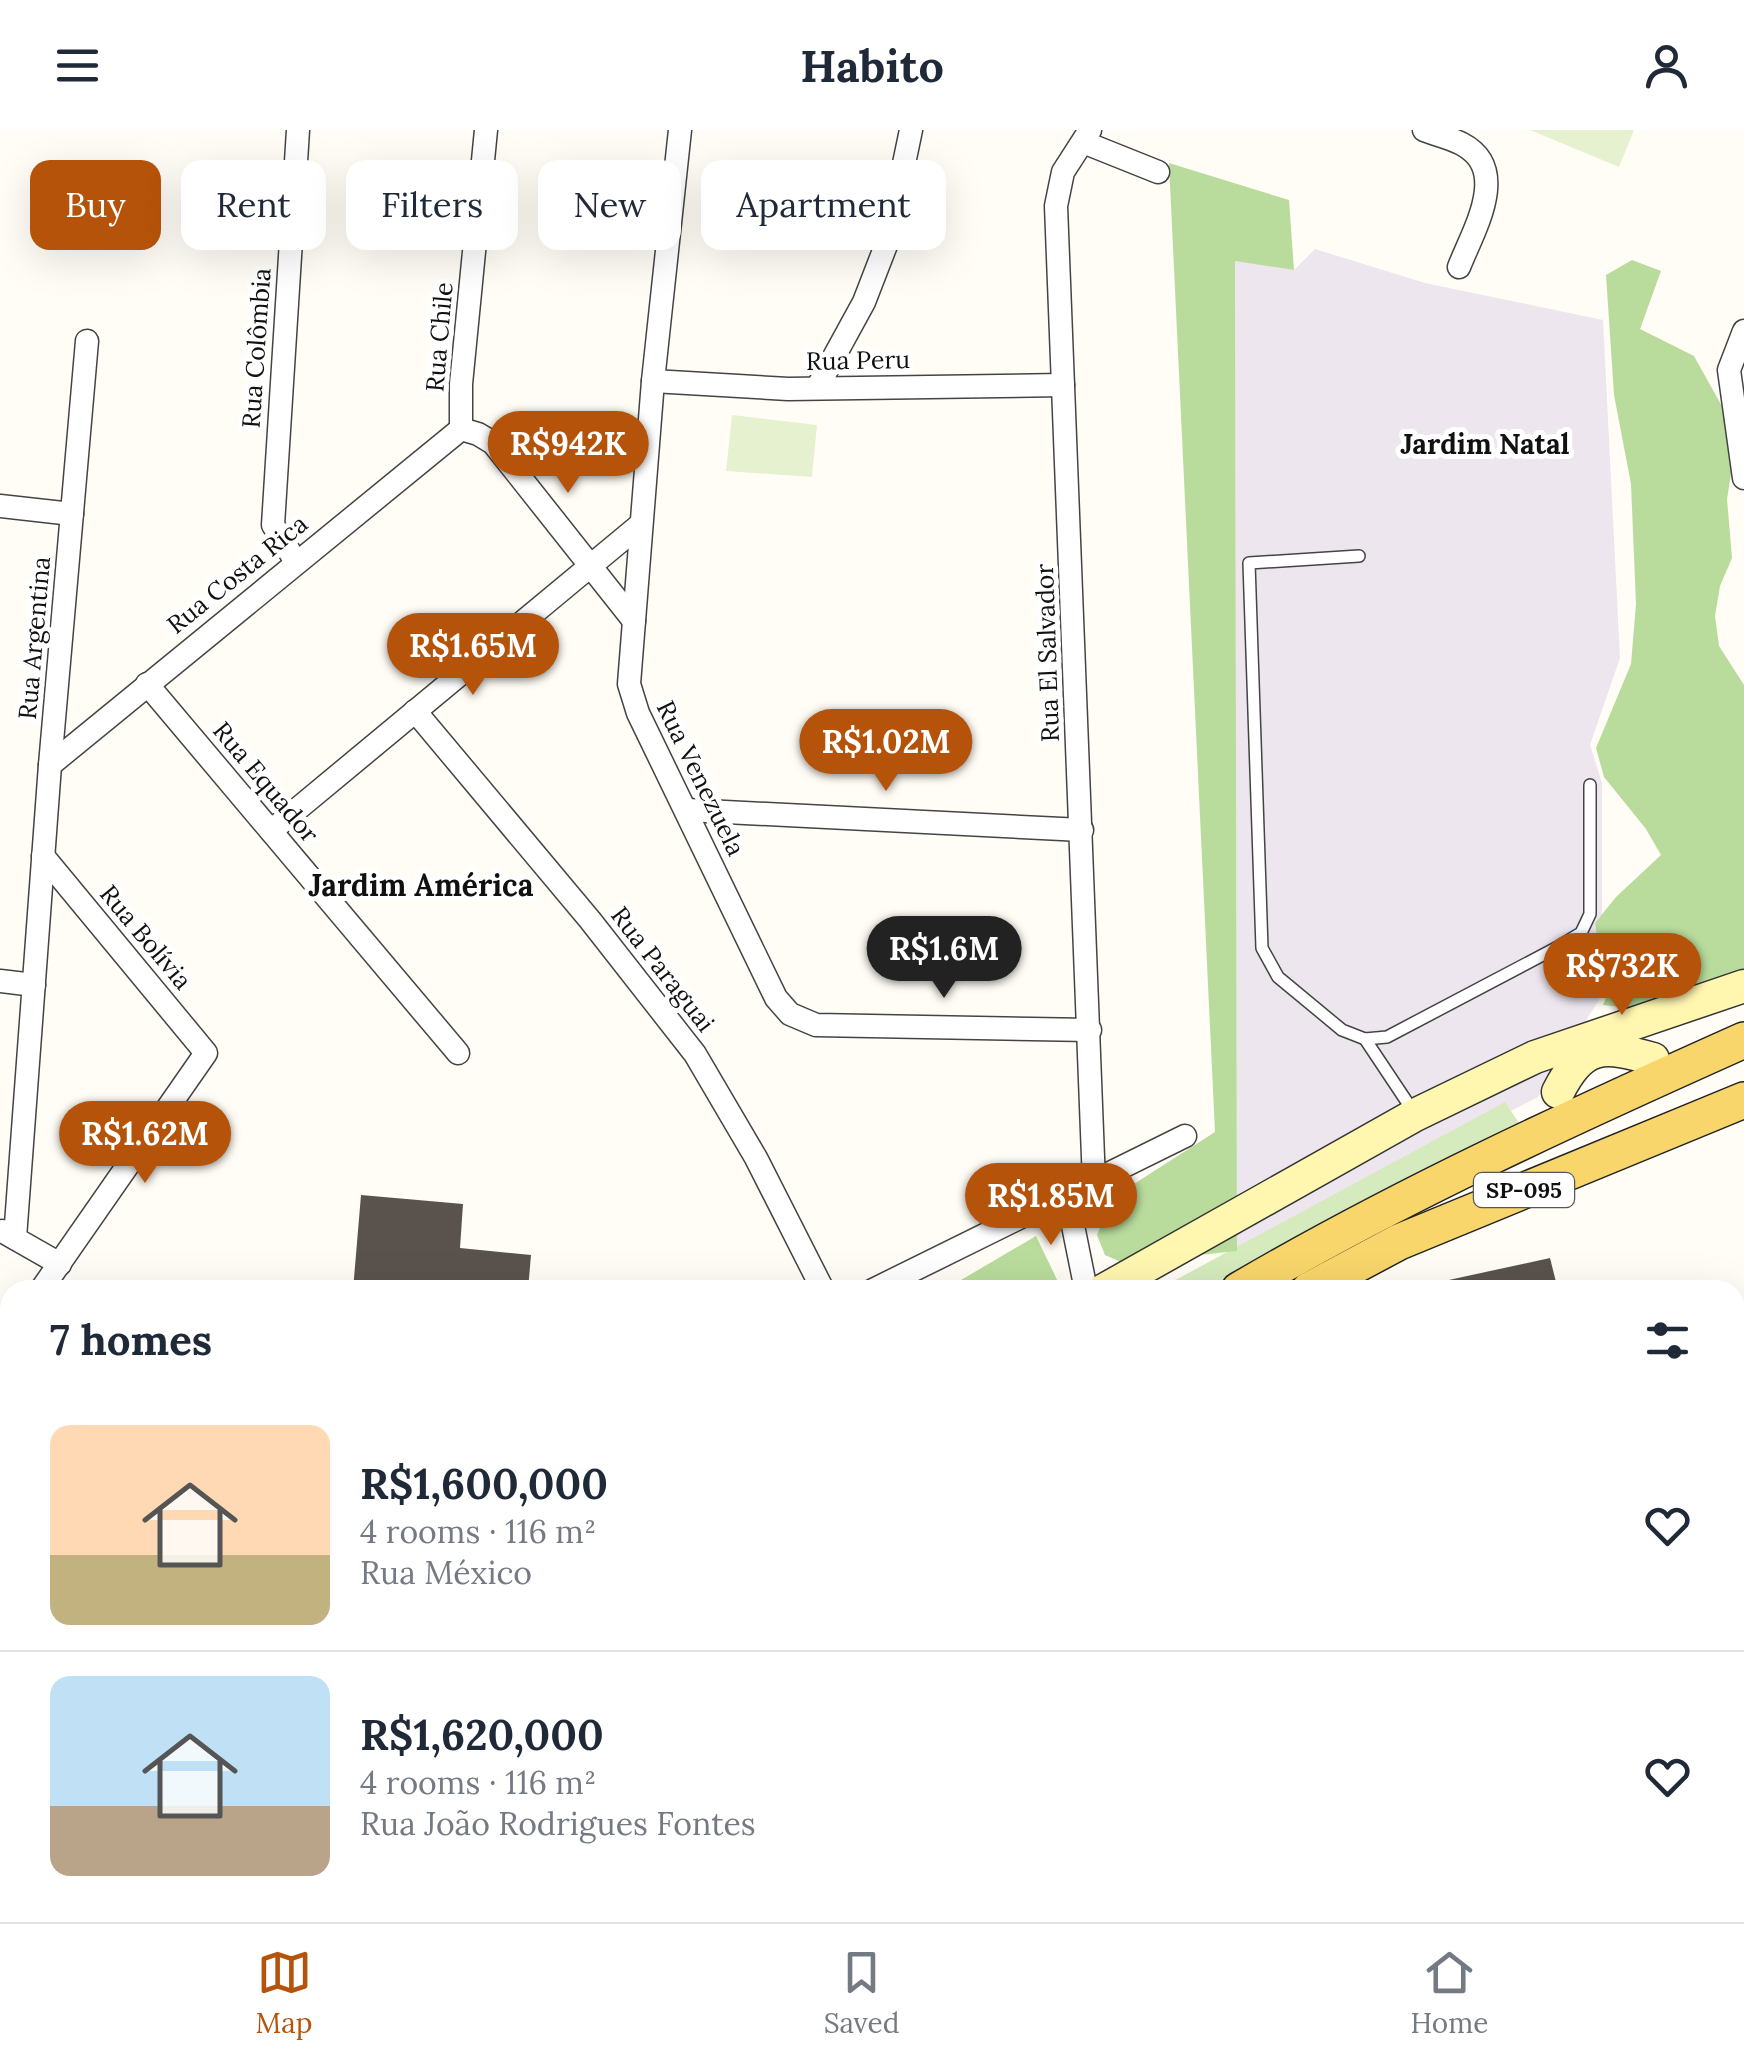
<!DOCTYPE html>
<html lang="en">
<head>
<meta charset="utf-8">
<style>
	body { margin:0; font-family:Lora,serif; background:#f2f2f3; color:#1f2937; height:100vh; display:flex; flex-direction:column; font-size:38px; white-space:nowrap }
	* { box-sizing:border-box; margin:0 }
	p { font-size:32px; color:#747a83 }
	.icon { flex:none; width:55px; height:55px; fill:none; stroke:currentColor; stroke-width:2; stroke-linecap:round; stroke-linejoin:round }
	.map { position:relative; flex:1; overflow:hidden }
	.drawer { position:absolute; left:0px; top:1150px; width:1745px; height:642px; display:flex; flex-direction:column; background:#fff; border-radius:30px 30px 0 0; box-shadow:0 10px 40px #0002 }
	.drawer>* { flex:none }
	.guide { position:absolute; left:30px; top:30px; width:1000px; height:90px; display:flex; gap:20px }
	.price { position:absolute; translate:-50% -85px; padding:0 22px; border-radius:35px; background:#b45309; color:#fff; font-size:32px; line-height:65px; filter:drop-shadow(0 2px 5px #0008) }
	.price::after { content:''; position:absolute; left:50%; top:60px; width:30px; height:22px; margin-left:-15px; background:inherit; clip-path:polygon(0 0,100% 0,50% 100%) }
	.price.active { background:#222; color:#fff }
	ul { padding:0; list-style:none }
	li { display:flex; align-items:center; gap:30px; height:250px; padding:0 50px }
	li+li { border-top:2px solid #e0e1e3 }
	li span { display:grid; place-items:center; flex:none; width:280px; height:200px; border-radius:20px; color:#555 }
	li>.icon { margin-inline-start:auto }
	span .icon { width:120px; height:120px; fill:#fffc; stroke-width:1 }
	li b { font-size:42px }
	h2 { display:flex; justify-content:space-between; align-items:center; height:120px; padding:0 50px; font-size:42px }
	.pill { padding:0 35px; border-radius:20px; background:#fff; box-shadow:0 10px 40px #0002; font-size:35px; line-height:90px }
	.pill.active { background:#b45309; color:#fff }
	header { display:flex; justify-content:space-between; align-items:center; height:130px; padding:0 50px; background:#fff; font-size:45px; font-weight:700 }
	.dock { display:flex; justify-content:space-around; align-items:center; height:140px; border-top:2px solid #e0e1e3; background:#fff; font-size:28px; color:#747a83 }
	.dock a { display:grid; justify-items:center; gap:5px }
	.dock .active { color:#b45309 }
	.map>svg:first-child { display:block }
</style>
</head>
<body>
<header><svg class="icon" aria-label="menu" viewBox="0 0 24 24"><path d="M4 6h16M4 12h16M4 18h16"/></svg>Habito<svg class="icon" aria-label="person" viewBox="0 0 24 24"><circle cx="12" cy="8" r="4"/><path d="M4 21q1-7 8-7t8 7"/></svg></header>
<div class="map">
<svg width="1744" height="1792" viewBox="0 0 1744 1792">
	<rect width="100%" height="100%" fill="#fffdf5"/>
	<path fill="#eee6ef" d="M 1315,119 L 1425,153 L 1603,190 L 1620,528 L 1590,615 L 1602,653 L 1602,865 L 1538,967 L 1237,1121 L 1235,130 L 1294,140 Z"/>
	<g fill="#d5ebbd">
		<path d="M 1505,972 L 1521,996 L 1376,1069 L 1218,1160 L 1157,1160 Z"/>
		<path d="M 0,1636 L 10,1638 L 10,1782 L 716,1783 L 716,1792 L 0,1792 Z"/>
	</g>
	<g fill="#b9dc9c">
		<path d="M 1169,33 L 1289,70 L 1294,140 L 1235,131 L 1237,1121 L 1123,1133 L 1105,1125 L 1097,1105 L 1107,1080 L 1123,1061 L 1215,1002 Z"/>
		<path d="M 1632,130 L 1661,141 L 1640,199 L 1694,226 L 1723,278 L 1732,338 L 1727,369 L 1732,428 L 1720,456 L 1715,486 L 1719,516 L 1744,555 L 1744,852 L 1655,881 L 1603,875 L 1614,849 L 1600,823 L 1595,793 L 1616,767 L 1661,725 L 1646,699 L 1604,647 L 1596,618 L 1631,534 L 1636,474 L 1631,354 L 1614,265 L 1606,145 Z"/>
		<path d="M 1036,1106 L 1061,1158 L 944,1160 Z"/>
		<path d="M 1735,1543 L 1744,1548 L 1744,1771 L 1735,1772 Z"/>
		<path d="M 0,1609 L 10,1611 L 10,1763 L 0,1760 Z"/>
		<path d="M 336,1782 L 405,1792 L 112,1792 L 78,1783 Z"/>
		<path d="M 784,1783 L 784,1782 L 1562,1783 L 1539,1792 L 787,1792 Z"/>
	</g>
	<g fill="#e6f2cf">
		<path d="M 1530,0 L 1634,0 L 1619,37 Z"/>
		<path d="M 732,285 L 817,295 L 812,347 L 726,341 Z"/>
	</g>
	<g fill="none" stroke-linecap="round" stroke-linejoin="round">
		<g stroke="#b9e0f7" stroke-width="35">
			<path d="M 0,1703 L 10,1705"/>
			<path d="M 393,1782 L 451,1792"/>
			<path d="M 1703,1792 L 1744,1786"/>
		</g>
	</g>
	<g fill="#5a524d">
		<path d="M 361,1065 L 463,1074 L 460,1118 L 531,1125 L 528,1160 L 353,1160 Z"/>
		<path d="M 1550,1128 L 1558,1160 L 1436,1160 L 1435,1153 Z"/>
	</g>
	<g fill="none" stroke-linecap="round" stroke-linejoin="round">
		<defs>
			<g id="lane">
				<path d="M 1359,426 L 1249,433 L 1262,818 L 1278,847 L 1342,900 L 1365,909 L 1387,907 L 1556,818 L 1581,803 L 1590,784 L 1590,655"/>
				<path d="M 1365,909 L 1413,981"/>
				<path d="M 1735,1574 L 1744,1575"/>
			</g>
			<g id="street">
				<path d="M 680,0 L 653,251 L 629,554 L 638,583 L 776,868 L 790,884 L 816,895 L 1090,900"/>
				<path d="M 1090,0 L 1063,42 L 1056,76 L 1094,1053"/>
				<path d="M 1424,0 C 1437,5 1451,8 1462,14 C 1511,40 1473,101 1459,137"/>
				<path d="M 1083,12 L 1158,42"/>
				<path d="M 1744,201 L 1729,240 L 1744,348"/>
				<path d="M 653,251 L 788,259 L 1063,255"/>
				<path d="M 817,258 L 864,172 L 888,110 L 911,0"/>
				<path d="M 461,299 L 461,254 L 486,0"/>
				<path d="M 461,299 L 478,304 L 493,313 L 634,491"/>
				<path d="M 0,376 L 72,384"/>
				<path d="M 296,432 L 273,395 L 298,0"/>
				<path d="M 147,554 L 458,923"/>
				<path d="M 415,581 L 590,790 L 695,924 L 756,1028 L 823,1160"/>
				<path d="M 50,635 L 461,299"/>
				<path d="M 687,680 L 1082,700"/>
				<path d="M 271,701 L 641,394"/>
				<path d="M 0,851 L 34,855"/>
				<path d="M 1067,1066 L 1086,1160"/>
				<path d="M 2,1101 L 60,1134"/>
				<path d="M 15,1108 L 50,635 L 87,211"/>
				<path d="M 41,1160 L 206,923 L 43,726"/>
				<path d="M 873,1160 L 1185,1006"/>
				<path d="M 0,1220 L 10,1205"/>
			</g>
			<g id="secondary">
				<path d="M 1558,962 C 1583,912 1604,915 1653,929"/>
				<path d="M 1104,1160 L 1415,985 L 1535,927 L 1744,856"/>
				<path d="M 0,1286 L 10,1293"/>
				<path d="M 0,1616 L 10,1618"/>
			</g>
			<g id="primary">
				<path d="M 1239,1160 C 1401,1065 1572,987 1744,910"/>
				<path d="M 1309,1160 L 1399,1112 L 1744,970"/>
				<path d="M 0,1402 L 10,1406"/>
				<path d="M 738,1792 L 738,1782"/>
			</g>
		</defs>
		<use href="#lane" stroke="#444" stroke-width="14"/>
		<use href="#street" stroke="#444" stroke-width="25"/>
		<use href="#secondary" stroke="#333" stroke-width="35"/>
		<use href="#primary" stroke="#222" stroke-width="38"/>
		<use href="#lane" stroke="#fff" stroke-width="11"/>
		<use href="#street" stroke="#fff" stroke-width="22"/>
		<use href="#secondary" stroke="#fff6b0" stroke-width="32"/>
		<use href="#primary" stroke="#f9d66b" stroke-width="35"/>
	</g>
	<g text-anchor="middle" stroke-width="10" stroke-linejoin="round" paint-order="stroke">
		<rect fill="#fff" stroke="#585858" stroke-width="2.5" x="1474" y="1043" width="100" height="34" rx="8"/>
		<g font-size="22" font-weight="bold" fill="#111">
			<text x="1524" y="1068">SP-095</text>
		</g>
		<g font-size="25" fill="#111" stroke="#fff">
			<text transform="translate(439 207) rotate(-85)" y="9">Rua Chile</text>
			<text transform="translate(256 218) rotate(-86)" y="9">Rua Colômbia</text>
			<text transform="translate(858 230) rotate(-1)" y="9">Rua Peru</text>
			<text transform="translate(237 444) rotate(-39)" y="9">Rua Costa Rica</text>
			<text transform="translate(34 508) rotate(-85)" y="9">Rua Argentina</text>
			<text transform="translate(1047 523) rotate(-92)" y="9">Rua El Salvador</text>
			<text transform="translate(701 648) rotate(64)" y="9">Rua Venezuela</text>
			<text transform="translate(266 652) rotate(50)" y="9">Rua Equador</text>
			<text transform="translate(146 807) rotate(50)" y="9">Rua Bolívia</text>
			<text transform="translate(663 839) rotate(52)" y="9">Rua Paraguai</text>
		</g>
		<g font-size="28" font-weight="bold" fill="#111" stroke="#fff">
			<text x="1485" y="324">Jardim Natal</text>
		</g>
		<g font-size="30" font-weight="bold" fill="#111" stroke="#fff">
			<text x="421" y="766">Jardim América</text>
		</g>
	</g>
</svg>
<b class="price" style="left:568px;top:366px">R$942K</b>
<b class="price" style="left:473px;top:568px">R$1.65M</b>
<b class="price" style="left:886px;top:664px">R$1.02M</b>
<b class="price active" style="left:944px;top:871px">R$1.6M</b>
<b class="price" style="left:1622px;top:888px">R$732K</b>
<b class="price" style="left:145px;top:1056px">R$1.62M</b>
<b class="price" style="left:1051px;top:1118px">R$1.85M</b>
<div class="guide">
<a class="pill active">Buy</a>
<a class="pill">Rent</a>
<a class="pill">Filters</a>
<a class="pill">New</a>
<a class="pill">Apartment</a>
</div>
<section class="drawer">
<h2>7 homes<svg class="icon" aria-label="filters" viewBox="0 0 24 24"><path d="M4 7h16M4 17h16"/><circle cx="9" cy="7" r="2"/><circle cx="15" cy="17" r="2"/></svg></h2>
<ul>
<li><span style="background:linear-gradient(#ffd9b3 65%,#c2b280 0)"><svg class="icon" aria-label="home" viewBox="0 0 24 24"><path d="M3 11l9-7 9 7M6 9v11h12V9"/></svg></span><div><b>R$1,600,000</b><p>4 rooms · 116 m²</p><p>Rua México</p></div><svg class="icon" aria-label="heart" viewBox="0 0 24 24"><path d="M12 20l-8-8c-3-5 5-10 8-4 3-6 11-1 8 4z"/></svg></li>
<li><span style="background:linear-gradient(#bfe0f5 65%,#b9a48a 0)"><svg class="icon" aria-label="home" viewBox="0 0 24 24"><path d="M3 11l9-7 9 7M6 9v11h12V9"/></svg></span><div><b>R$1,620,000</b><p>4 rooms · 116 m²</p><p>Rua João Rodrigues Fontes</p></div><svg class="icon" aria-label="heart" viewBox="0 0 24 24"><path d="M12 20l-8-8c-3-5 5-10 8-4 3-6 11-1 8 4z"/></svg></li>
</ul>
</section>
</div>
<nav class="dock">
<a class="active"><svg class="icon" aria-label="map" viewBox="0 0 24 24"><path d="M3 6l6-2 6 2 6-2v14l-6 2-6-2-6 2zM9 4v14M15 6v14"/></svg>Map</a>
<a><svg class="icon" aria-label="saved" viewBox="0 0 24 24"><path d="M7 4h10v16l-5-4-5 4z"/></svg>Saved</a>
<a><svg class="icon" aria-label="home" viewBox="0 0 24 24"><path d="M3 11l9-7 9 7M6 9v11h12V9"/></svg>Home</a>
</nav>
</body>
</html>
